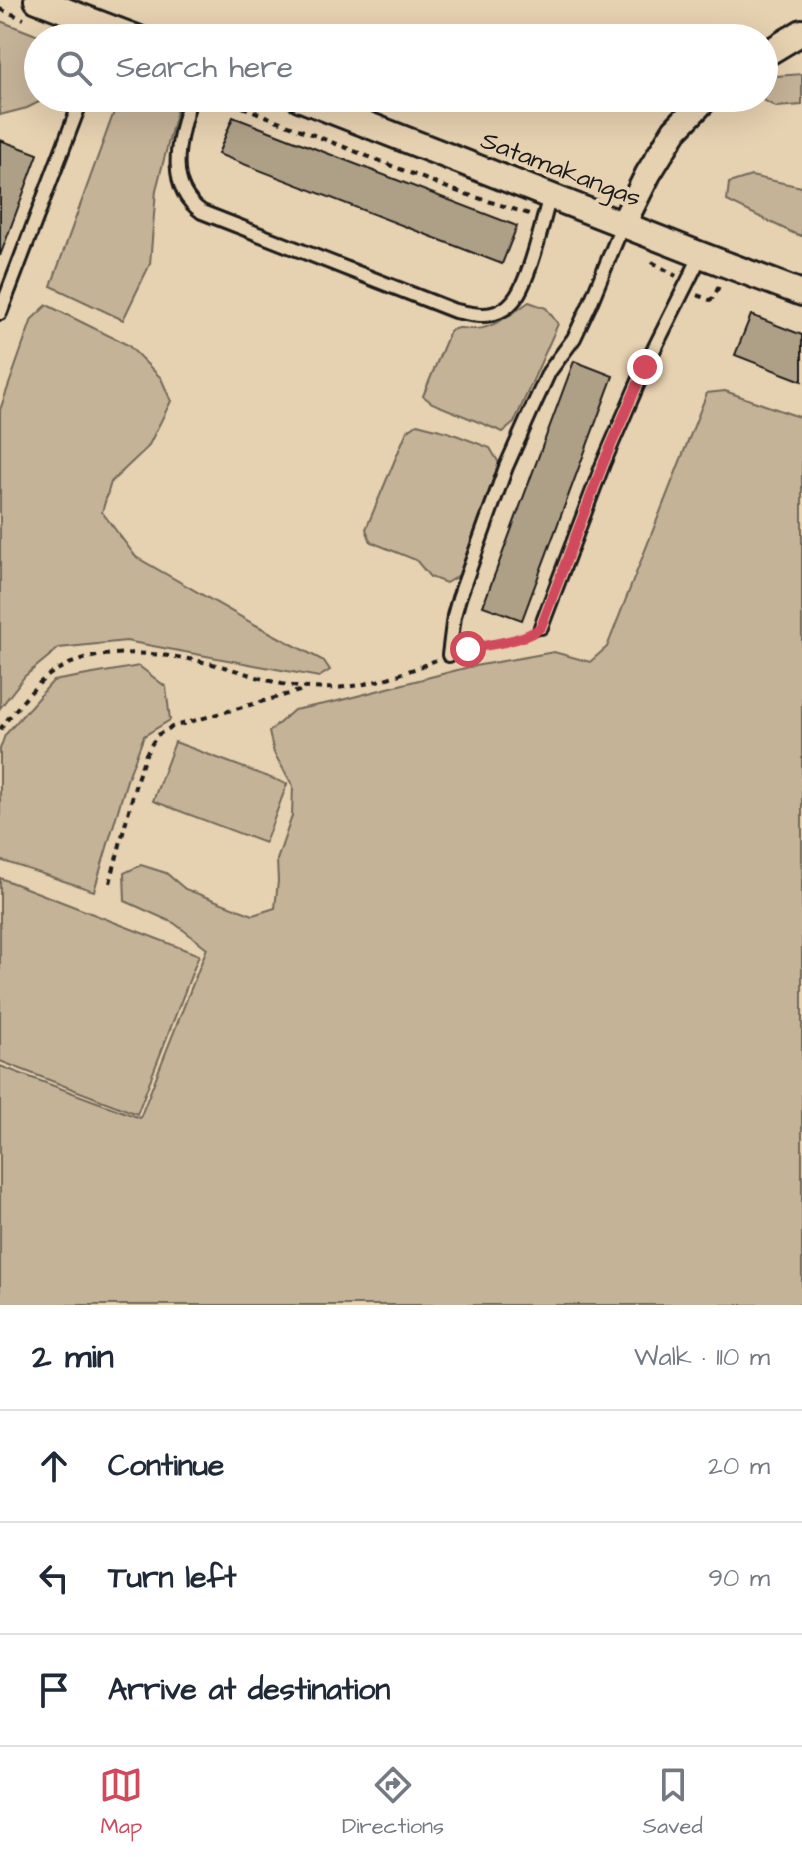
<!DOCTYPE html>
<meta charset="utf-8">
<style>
body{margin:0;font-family:"Architects Daughter",sans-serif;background:#f2f2f3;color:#1f2937}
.stop{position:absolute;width:24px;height:24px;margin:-18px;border:6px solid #d1495b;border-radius:50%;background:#fff}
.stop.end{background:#d1495b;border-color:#fff;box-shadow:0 2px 8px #0008}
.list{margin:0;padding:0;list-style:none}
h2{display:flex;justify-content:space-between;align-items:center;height:104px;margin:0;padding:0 32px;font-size:34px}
h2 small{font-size:26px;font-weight:400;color:#747a83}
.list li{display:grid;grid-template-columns:52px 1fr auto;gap:24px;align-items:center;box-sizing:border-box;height:112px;padding:0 32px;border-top:2px solid #e0e1e3}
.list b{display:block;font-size:30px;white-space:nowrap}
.list em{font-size:26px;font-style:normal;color:#747a83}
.icon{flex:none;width:44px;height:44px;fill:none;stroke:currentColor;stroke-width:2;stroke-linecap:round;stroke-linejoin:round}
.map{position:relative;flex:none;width:802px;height:1305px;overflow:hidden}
.search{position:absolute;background:#fff;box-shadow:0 8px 32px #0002;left:24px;right:24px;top:24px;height:88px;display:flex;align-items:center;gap:20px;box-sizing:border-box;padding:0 28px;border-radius:44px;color:#747a83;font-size:30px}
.sheet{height:440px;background:#fff}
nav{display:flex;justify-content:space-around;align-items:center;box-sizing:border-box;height:112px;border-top:2px solid #e0e1e3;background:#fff;font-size:22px;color:#747a83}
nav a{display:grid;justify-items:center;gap:4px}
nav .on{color:#d1495b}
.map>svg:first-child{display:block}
</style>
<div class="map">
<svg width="802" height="1305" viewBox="0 0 802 1305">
<rect width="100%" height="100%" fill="#e6d1b0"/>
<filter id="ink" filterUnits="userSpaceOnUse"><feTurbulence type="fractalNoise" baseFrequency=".0125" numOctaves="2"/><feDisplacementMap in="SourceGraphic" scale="16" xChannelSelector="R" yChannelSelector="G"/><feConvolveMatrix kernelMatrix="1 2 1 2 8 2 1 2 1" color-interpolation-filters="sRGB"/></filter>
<g filter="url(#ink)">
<g fill="#c5b398" stroke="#70685a" stroke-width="2">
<path d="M0,21L44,38H38V98H47L27,108L0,115Z"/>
<path d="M802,74V105L776,107L760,98H764V85L776,76Z"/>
<path d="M119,98H177L176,113L156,190L150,264L123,320L51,286Z"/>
<path d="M751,176L802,187V236L793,233L727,201L729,183Z"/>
<path d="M529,302L546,308L558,324L514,423L503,432L432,403L423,396L450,331C461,325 465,330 476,329C494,328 514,312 529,302Z"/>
<path d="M47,305L128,345L161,378L171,401L148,447L111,482L102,512L136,557L252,623L324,661L330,670L319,677L126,641L59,648L25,676L0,708V410L32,319Z"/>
<path d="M725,391L802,418V1305H0V1066L140,1118L207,948L174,923L125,901L124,873L141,865L166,873L185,889L253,915L275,908L278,881L277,860L292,816L293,786L274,753L269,732L294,710L334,702L469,667L554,652L590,662L607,647L707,393Z"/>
<path d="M417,424L448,432L490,448L499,463L459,575L446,583L430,577L416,560L371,542L366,529L407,431Z"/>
<path d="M139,666L166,687L170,720L144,736L127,780L94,891L0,860V749L5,735L53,681Z"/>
<path d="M175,742L287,784L265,843L153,801Z"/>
<path d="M0,878L199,955L137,1114L0,1061Z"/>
</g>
<g fill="#ae9f87" stroke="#1c1c1c" stroke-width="2">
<path d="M233,117L517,226L502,264L218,154Z"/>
<path d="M0,140L38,154L0,256Z"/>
<path d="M751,315L802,335V381L735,355Z"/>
<path d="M574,361L613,376L522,620L483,606Z"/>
</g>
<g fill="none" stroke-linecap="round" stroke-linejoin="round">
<defs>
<g id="service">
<path d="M190,98C180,136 163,185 202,212L455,311C467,313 480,317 492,314C500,312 508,307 513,301C529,283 543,221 550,195"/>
<path d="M0,313L82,98"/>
<path d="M541,627L603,464L645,367L701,255"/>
<path d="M449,655L454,616L459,598L506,467L531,411L549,372L574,338L590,304L623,224"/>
</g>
<g id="minor">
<path d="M37,0L137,38"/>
<path d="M764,55L802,32"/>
<path d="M299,98L701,255L802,293"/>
<path d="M623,224L648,174L675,130L706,98"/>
</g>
</defs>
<use href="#service" stroke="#1c1c1c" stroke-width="18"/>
<use href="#minor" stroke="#1c1c1c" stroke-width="30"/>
<g stroke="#1c1c1c" stroke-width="4" stroke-dasharray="6 6" stroke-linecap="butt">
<path d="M0,9L24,19"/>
<path d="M220,98L453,190L529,214"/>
<path d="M652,262L676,276"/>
<path d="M697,295L710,300L714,297L719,286"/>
<path d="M467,649L528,635"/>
<path d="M0,730C6,720 15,711 23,701C32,691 41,679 54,672C101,642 177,654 228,668C255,676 283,687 311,688C355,691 396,677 436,660"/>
<path d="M110,883L137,779L146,754L157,735L172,727L303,690"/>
</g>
<use href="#service" stroke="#e6d1b0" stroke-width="12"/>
<use href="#minor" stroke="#e6d1b0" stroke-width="24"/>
</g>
</g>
<g fill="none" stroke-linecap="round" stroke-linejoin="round" filter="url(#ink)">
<path stroke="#d1495b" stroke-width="10" d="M468,649C489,644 526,641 541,627L603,464L645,367"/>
</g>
<g text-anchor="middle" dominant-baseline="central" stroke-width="8" stroke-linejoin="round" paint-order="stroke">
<g font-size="26" fill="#1c1c1c" stroke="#e6d1b0">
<text transform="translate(561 169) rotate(21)">Satamakangas</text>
</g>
</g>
</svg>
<div class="stop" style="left:468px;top:649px"></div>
<div class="stop end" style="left:645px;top:367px"></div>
<div class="search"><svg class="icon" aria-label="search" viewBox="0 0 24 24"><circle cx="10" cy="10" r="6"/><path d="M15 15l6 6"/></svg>Search here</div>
</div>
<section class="sheet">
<h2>2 min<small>Walk · 110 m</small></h2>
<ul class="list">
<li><svg class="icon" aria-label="ahead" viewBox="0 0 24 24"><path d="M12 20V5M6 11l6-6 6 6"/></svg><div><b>Continue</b></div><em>20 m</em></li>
<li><svg class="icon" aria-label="left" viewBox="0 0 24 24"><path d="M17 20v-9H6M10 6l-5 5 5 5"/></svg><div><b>Turn left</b></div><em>90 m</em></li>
<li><svg class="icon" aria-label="arrive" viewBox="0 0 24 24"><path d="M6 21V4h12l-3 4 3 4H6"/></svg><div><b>Arrive at destination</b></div></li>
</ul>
</section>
<nav>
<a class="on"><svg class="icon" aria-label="map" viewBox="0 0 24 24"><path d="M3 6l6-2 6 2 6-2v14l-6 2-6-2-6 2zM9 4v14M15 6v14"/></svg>Map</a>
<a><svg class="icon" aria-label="directions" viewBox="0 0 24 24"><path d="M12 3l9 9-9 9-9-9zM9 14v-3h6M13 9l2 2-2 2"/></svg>Directions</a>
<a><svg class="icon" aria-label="saved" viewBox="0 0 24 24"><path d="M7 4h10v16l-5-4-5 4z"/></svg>Saved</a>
</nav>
